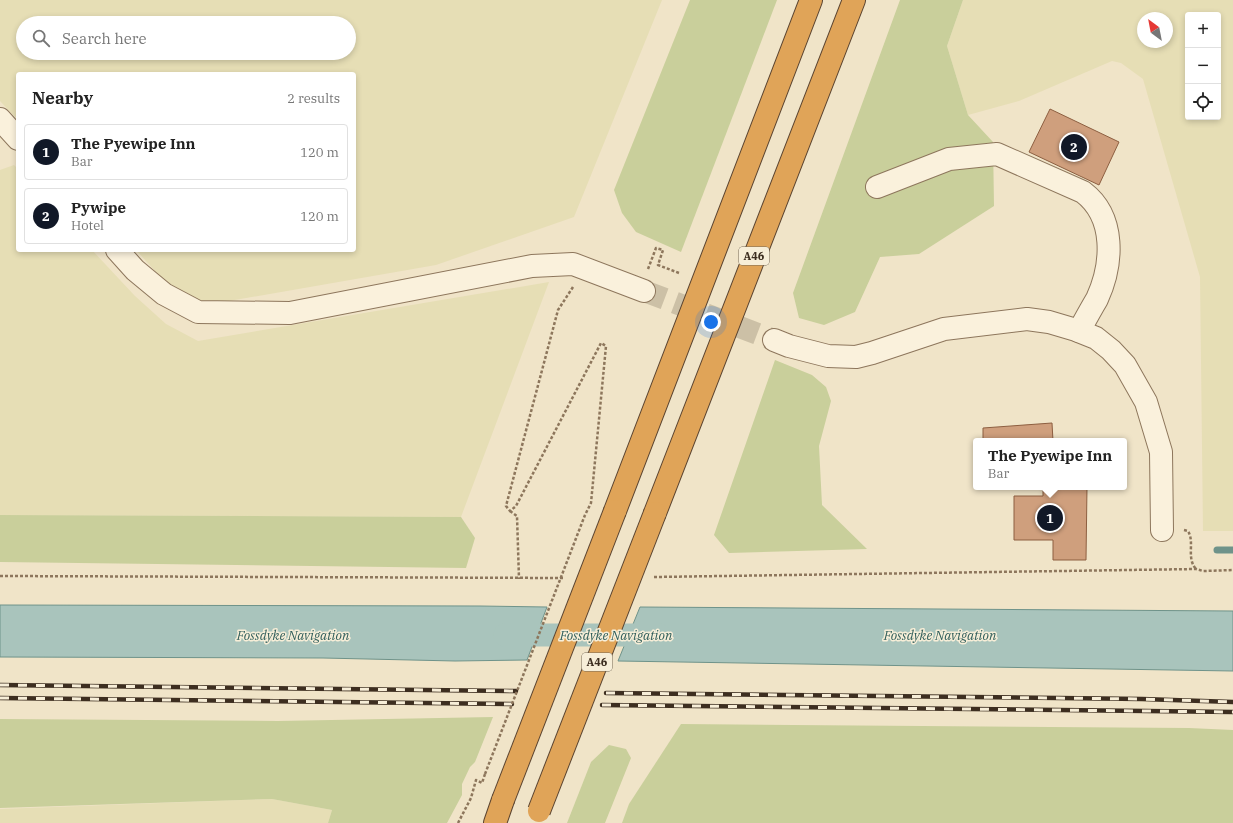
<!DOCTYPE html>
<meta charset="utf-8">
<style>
body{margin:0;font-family:"IBM Plex Serif",serif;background:#f2f2f2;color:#222}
.controls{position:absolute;right:12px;top:12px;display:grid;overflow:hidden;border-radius:4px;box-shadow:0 2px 6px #0003}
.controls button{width:36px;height:36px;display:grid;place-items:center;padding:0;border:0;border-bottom:1px solid #e0e0e0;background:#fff;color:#222;font:20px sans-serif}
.compass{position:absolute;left:1137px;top:12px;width:36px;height:36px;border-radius:50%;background:#fff;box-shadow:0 2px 6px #0003;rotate:328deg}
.you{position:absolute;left:711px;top:322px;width:14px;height:14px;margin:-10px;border:3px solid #fff;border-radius:50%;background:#1a73e8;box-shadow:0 0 0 6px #1a73e833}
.badge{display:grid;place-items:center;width:26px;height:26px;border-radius:50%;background:#111827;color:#fff;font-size:13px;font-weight:700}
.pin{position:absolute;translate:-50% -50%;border:2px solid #fff;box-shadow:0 1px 4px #0006}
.popup{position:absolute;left:973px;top:438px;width:154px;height:52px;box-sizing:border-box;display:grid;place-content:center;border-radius:4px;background:#fff;filter:drop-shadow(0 1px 3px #0005);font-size:13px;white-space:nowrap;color:#767676}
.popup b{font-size:15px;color:#222}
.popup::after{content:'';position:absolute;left:50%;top:100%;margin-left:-8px;border:8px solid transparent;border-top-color:#fff}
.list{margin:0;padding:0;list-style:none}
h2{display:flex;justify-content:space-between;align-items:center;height:52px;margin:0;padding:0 16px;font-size:17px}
h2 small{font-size:13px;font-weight:400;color:#767676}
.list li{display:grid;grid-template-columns:26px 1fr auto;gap:12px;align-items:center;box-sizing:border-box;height:56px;margin:0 8px 8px;padding:0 8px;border:1px solid #e0e0e0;border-radius:4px}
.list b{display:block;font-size:15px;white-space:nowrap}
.list p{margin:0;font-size:13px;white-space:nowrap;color:#767676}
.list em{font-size:13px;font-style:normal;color:#767676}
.icon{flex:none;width:22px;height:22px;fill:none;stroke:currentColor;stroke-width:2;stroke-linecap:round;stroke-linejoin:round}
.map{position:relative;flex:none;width:1233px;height:823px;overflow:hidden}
.search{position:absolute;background:#fff;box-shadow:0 2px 6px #0003;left:16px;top:16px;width:340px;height:44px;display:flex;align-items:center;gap:10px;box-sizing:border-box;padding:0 14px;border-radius:22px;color:#767676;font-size:15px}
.panel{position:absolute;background:#fff;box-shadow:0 2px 6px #0003;left:16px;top:72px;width:340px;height:180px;border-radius:4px}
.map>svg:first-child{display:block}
</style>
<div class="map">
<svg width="1233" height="823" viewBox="0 0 1233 823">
<rect width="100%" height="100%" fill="#f0e4c8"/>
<g fill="#e6deb5" fill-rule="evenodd">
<path d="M0,0H662L574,217L436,265L212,304L175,293L136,250H354V74H18V120L0,101ZM23,23H349V53H23Z"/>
<path d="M963,0H1233V531H1203L1200,277L1143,79L1121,63L1112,61L1019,101L968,115L947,46ZM1188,15H1218V117H1188ZM1143,18H1167V42H1143Z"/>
<path d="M14,165L18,169V250H92L135,296L166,324L198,341L549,282L461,517L0,515V170Z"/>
<path d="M272,799L332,810L328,823H0V809Z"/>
</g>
<g fill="#c9cf9b">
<path d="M690,0H777L681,252L636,232L622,213L614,190Z"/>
<path d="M900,0H963L947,46L968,115L993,142L994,206L919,254L880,257L855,312L824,325L799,318L793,293Z"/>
<path d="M775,360L812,375L826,387L831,401L819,446L822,505L867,549L729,553L714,535Z"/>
<path d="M0,515L461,517L475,538L466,568L0,562Z"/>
<path d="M493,717L475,762L470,767L462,784V795L447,823H328L332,810L272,799L0,808V719L278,721Z"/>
<path d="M681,724L1189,728L1233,730V823H622L629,804Z"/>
<path d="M609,745L626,749L631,758L605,823H567L591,762Z"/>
</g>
<g fill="#a9c4bc" stroke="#6f938a">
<path d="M0,605L480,606L547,607L527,660L455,661L323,658L0,657Z"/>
<path d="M640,607L1233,611V671L618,661Z"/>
</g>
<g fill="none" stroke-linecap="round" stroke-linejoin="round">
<path stroke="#6f938a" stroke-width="7" d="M1217,550H1233"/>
<path stroke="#a9c4bc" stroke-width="23" d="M505,635H659"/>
</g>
<g fill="#cf9f7d" stroke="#8d5f41">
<path d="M1050,109L1119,142L1099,185L1029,152Z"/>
<path d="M1052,423L1053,441H983V428Z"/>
<path d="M1043,487H1087L1086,560H1053V540H1014V496H1043Z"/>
</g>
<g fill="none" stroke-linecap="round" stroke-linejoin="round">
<path stroke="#ccc0a6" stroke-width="22" stroke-dasharray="22 11" stroke-linecap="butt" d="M644,291L774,340"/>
<defs>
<g id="minor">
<path d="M0,119L18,139"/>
<path d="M877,187L949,159L997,154L1083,192C1116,217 1113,264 1097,299C1091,309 1085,320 1079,331"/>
<path d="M117,250L135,270L164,294L198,312L290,313L532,266L573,264L644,291"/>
<path d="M774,340L789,346L828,356L856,357L872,353L944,329L1027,319L1049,322L1076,330L1096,338L1111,350L1125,365L1146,402L1161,452L1162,530"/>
</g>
<g id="highway">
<path d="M615,511L811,0"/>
<path d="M655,513L854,0"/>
<path d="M495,823L503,800"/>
</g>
</defs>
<use href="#minor" stroke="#8d765c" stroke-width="24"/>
<use href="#highway" stroke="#5b4430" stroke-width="24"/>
<g stroke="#8d765c" stroke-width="2.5" stroke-dasharray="3 2" stroke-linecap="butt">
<path d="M648,269L656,248L663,250L658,265L679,273"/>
<path d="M573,287L558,310L506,506L510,511L516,506L601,343L606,346L591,503L585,515"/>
<path d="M510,511L517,516L519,579"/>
<path d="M1184,530L1188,531C1195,542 1186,558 1196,569"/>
<path d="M0,576L565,578"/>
<path d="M654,577L1196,569L1203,571L1233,570"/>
<path d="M458,823L471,798L476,780L482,783L485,774"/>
</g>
<use href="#minor" stroke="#faf1dc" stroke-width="22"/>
<use href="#highway" stroke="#e0a458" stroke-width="22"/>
<defs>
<g id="rail">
<path d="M0,685L516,691"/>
<path d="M606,693L1142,699L1233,702"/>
<path d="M0,698L512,704"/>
<path d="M602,705L1233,712"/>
</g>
</defs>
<use href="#rail" stroke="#3d2e20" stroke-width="4.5"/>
<use href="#rail" stroke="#f7eed8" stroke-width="3" stroke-dasharray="9" stroke-linecap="butt"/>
<defs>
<g id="highway-bridge">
<path d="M503,800L615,511"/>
<path d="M539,811L655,513"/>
</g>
</defs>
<use href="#highway-bridge" stroke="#5b4430" stroke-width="24" stroke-linecap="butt"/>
<path stroke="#8d765c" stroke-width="2.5" stroke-dasharray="3 2" stroke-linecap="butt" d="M485,774L585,515"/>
<use href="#highway-bridge" stroke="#e0a458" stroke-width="22"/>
</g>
<g text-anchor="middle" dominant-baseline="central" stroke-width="3" stroke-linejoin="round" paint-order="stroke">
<g fill="#f7eed8" stroke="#756857" stroke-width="1">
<rect x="739" y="247" width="30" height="18" rx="3"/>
<rect x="582" y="653" width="30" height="18" rx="3"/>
</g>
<g font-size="11" font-weight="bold" fill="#3d2e20">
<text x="754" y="256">A46</text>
<text x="597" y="662">A46</text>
</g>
<g font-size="13" font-style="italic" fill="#2f5d5a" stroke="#f7eed8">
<text x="293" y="635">Fossdyke Navigation</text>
<text x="616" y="635">Fossdyke Navigation</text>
<text x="940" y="635">Fossdyke Navigation</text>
</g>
</g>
</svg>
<div class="controls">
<button>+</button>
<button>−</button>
<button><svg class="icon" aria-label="locate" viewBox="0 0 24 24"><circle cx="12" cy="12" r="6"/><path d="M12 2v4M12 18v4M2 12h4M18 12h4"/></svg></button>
</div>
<svg class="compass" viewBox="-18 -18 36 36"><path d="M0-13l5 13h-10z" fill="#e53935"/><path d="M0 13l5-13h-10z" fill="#767676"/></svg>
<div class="you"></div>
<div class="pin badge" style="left:1050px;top:518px">1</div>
<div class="popup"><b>The Pyewipe Inn</b>Bar</div>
<div class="pin badge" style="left:1074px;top:147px">2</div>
<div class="search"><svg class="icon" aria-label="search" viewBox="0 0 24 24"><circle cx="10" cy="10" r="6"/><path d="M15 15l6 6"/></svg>Search here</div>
<section class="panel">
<h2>Nearby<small>2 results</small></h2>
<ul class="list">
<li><span class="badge">1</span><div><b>The Pyewipe Inn</b><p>Bar</p></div><em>120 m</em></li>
<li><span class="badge">2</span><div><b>Pywipe</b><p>Hotel</p></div><em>120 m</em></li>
</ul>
</section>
</div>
